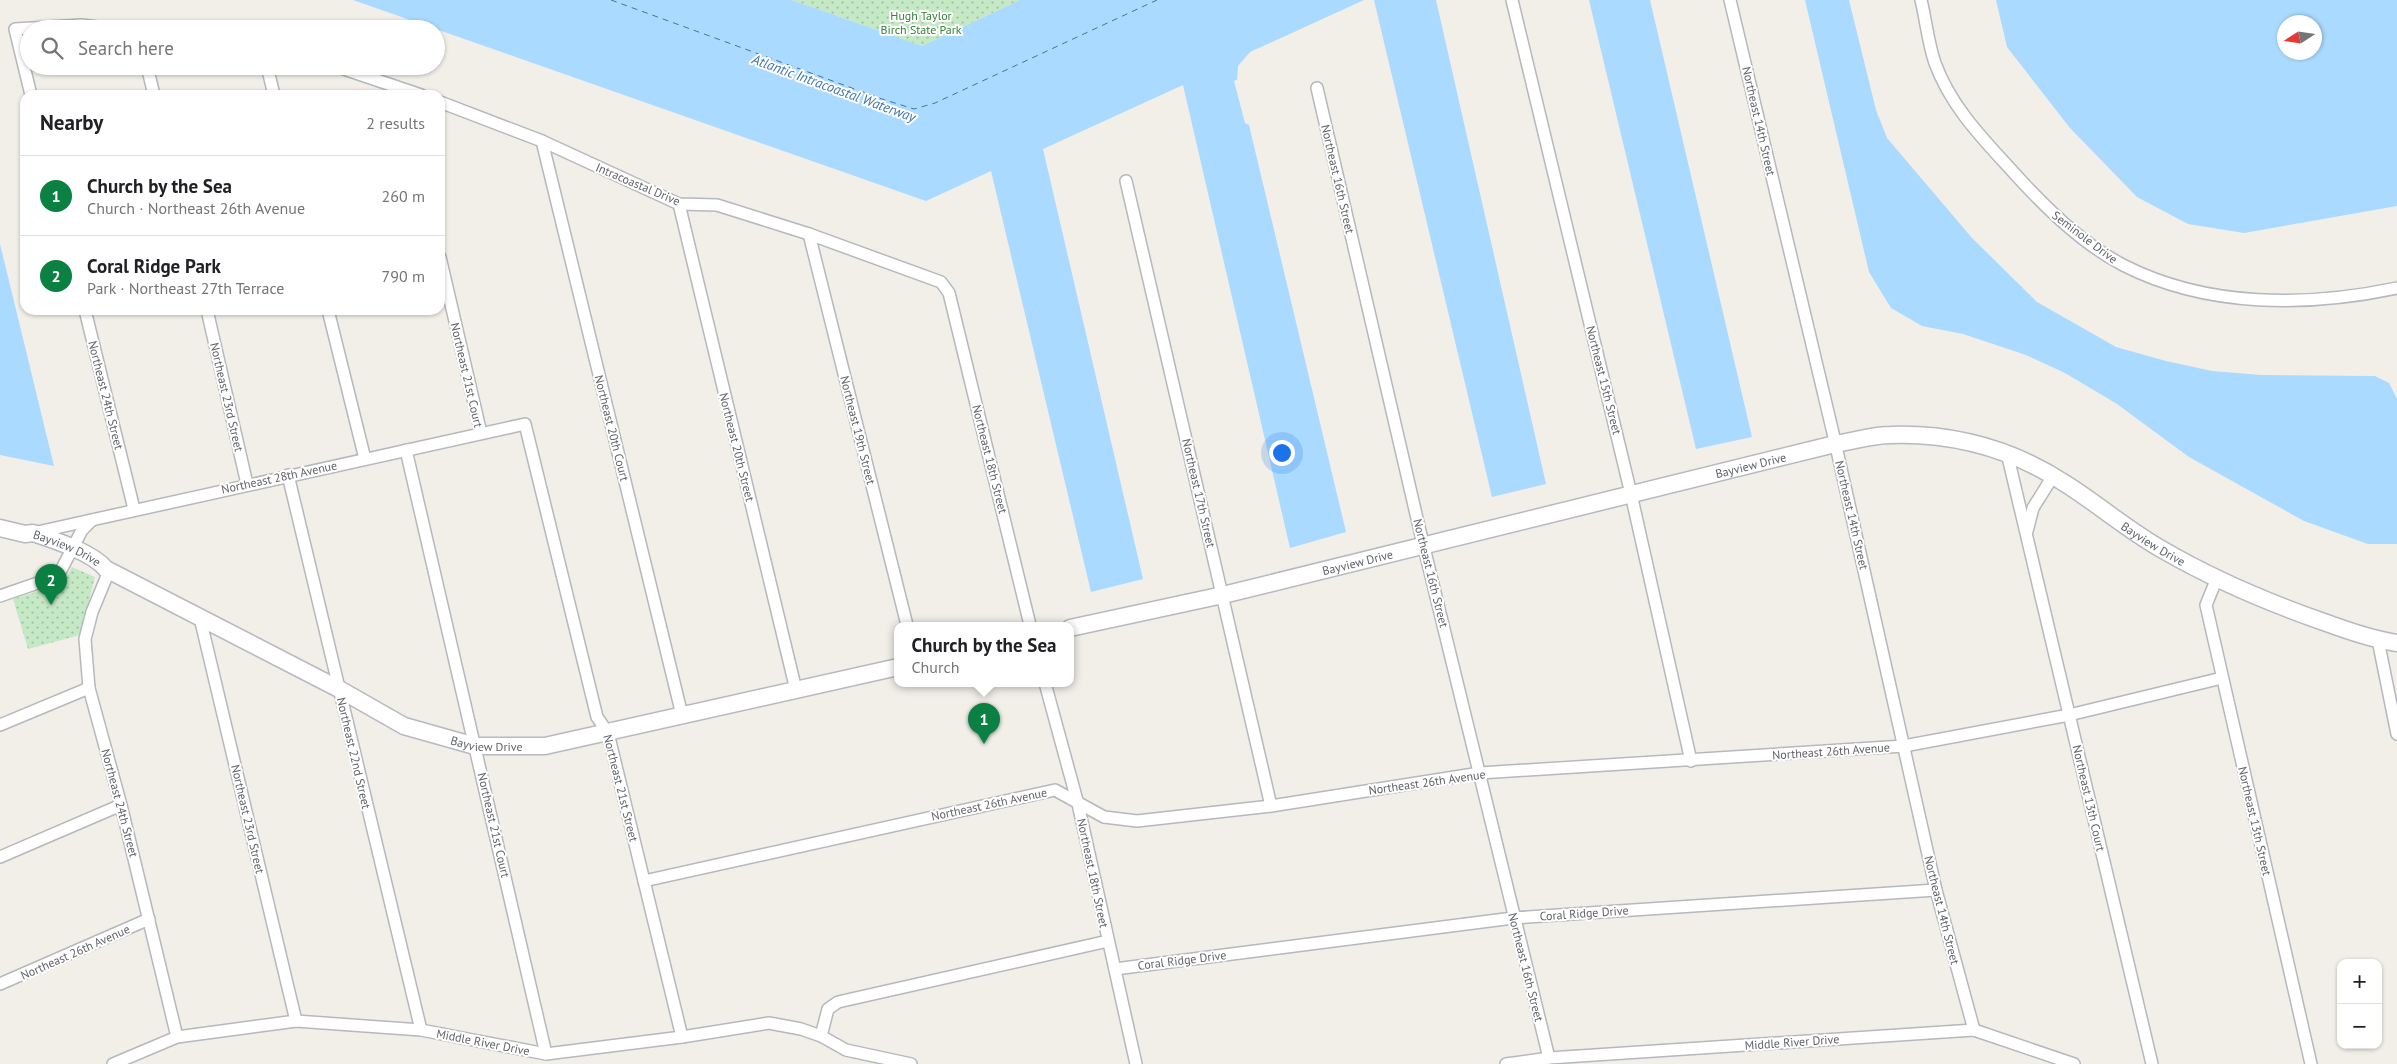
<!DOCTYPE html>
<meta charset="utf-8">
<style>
body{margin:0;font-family:"PT Sans",sans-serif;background:#f6f6f6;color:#202124}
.controls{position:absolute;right:15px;bottom:15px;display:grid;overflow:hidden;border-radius:10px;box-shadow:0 1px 4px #0004}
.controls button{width:45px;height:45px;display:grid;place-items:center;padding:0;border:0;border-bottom:1px solid #e0e0e0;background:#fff;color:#202124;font:25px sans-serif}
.compass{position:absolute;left:2277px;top:15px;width:45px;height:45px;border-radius:50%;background:#fff;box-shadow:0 1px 4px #0004;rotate:258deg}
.you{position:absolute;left:1281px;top:452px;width:18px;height:18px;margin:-12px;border:4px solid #fff;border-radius:50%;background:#1a73e8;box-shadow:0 0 0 8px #1a73e833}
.badge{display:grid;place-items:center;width:32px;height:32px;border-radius:50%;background:#0b8043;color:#fff;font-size:16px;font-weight:700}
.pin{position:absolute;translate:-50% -41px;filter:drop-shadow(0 1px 2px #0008)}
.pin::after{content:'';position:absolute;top:26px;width:18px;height:15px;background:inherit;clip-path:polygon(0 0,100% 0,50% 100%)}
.popup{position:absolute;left:894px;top:622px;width:180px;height:65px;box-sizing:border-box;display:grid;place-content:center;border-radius:10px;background:#fff;filter:drop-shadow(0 1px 4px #0005);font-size:16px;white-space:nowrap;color:#757577}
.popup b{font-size:19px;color:#202124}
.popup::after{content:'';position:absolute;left:50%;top:100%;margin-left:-10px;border:10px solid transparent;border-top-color:#fff}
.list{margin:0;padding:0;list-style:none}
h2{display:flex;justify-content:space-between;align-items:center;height:65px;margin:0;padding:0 20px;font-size:21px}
h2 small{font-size:16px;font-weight:400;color:#757577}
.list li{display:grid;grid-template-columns:32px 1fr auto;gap:15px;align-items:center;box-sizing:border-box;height:80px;padding:0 20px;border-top:1px solid #e0e0e0}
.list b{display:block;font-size:19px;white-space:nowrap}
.list p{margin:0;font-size:16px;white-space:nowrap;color:#757577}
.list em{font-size:16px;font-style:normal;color:#757577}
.icon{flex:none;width:28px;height:28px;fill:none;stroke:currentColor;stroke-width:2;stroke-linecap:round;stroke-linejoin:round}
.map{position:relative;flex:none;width:2397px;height:1064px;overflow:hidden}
.search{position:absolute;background:#fff;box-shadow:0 1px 4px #0004;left:20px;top:20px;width:425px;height:55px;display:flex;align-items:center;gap:12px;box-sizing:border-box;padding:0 18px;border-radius:28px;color:#757577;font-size:19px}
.panel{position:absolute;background:#fff;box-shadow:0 1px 4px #0004;left:20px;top:90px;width:425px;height:225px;border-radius:15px}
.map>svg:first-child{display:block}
</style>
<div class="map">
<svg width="2397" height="1064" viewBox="0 0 2397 1064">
<defs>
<pattern id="grass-dots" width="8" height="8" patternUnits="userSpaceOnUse" patternTransform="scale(1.25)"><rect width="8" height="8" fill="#c5e8c5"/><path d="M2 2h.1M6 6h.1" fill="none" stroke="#a3c0a4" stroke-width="1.8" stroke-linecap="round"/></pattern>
</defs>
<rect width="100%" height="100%" fill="#f1efe8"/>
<g fill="url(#grass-dots)">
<path d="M792,0H1020L922,46Z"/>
<path d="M72,567L95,577L80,635L28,649L13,599L64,583Z"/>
</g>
<g fill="#aadaff" fill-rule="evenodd">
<path d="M353,0H792L922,46L1020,0H1364L1250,52L1238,66L1237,80L1234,81L1245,123L1249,125L1346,532L1290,548L1183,85L1043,149L1143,579L1091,592L991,171L926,201Z"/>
<path d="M1374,0H1436L1546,484L1492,497Z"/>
<path d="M1589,0H1650L1752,437L1696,449Z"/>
<path d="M1805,0H1849L1876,110L1887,138L1972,238L2037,302L2116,347L2166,361L2212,371L2261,375L2375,376L2389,383L2397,399V544H2368L2304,521L2189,457L2117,404L2065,373L2026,355L1963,334L1922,326L1891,308L1869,272Z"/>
<path d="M1996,0H2397V206L2244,233L2188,224L2137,197L2070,128L2007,47ZM2284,22H2314V52H2284Z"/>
<path d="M0,244L54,466L0,455Z"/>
</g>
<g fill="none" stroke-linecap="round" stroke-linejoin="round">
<path stroke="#4174aa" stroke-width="1" stroke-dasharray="6 5" stroke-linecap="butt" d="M611,0L882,99L914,109L935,103L1157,0"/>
<defs>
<g id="street">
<path d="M1512,0L1631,494L1691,761"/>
<path d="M1730,0L1833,433L1936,890L1974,1030"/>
<path d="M1921,0C1926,20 1928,43 1935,63C1951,107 1983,139 2014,173C2045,207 2081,243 2123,265C2207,308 2307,307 2397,288"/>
<path d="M147,66L154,95"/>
<path d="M267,66L274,95"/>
<path d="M335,66L421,95"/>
<path d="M1317,88L1419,527L1549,1058"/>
<path d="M31,95L15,29L82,25L112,29"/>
<path d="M440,102L542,141L679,204L717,205L809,234L941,282L949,293L1030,625"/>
<path d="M542,141L682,715"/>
<path d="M1126,181L1271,806"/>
<path d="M679,204L796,690"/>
<path d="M809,234L907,625"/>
<path d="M440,257L481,433"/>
<path d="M85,310L134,509"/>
<path d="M207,310L247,484"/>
<path d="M328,310L365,459"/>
<path d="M406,450L546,1054"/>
<path d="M2007,453L2152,1064"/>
<path d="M288,475L421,1030"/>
<path d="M2027,531L2033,508L2053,476"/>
<path d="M33,533L525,424L597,717L608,733L682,1037"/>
<path d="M109,571L92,612L85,639L89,688L121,805L177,1037"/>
<path d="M2217,578L2206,605L2311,1064"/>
<path d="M0,596L58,576L82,530L92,520"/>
<path d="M200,618L296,1021"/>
<path d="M2378,640L2397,734"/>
<path d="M1045,683L1078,804L1136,1064"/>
<path d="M0,725L89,688"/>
<path d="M0,857L121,805"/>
<path d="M644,881L1055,790L1104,817L1137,821L1271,806L1480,773L1904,746L2069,715L2222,678"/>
<path d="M1115,969L1513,918L1936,890"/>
<path d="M0,984L149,919"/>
<path d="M821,1036L828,1009L838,1002L1108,941"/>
<path d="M113,1064L177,1037L296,1021L421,1030L546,1054L682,1037L769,1023L801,1029L821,1036L846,1050L911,1064"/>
<path d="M1506,1064L1549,1058L1974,1030L2074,1064"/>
</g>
<g id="secondary">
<path id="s1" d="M0,528L25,534L33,533C54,540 92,552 106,569L339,689L404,726L475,746H545L898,667"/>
<path id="s2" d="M1070,628L1223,595L1835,444C1854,441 1873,435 1891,435C1954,433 2014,450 2066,484C2099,505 2129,531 2163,550C2213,579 2267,602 2321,621C2346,630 2371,639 2397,643"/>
</g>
</defs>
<use href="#street" stroke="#b5b8bc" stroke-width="14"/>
<use href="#secondary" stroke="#b6babf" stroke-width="19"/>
<use href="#street" stroke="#fff" stroke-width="11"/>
<use href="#secondary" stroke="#fff" stroke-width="16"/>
</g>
<g text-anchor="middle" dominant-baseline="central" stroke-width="4" stroke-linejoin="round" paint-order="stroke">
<g font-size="12" fill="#348238" stroke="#fff">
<text x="921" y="15">Hugh Taylor<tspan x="921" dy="14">Birch State Park</tspan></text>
</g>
<g font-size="12" fill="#5f6368" stroke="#fff">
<text transform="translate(1759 121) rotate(77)">Northeast 14th Street</text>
<text transform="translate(1338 179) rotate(77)">Northeast 16th Street</text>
<text transform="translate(638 184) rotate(23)">Intracoastal Drive</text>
<text transform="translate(2085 237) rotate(37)">Seminole Drive</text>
<text transform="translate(467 375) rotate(77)">Northeast 21st Court</text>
<text transform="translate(1604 380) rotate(76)">Northeast 15th Street</text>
<text transform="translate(106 395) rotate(76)">Northeast 24th Street</text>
<text transform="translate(227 397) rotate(77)">Northeast 23rd Street</text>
<text transform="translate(612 428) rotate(76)">Northeast 20th Court</text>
<text transform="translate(858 430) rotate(76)">Northeast 19th Street</text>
<text transform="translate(737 447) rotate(76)">Northeast 20th Street</text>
<text transform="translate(990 459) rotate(76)">Northeast 18th Street</text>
<text stroke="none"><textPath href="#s2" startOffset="700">Bayview Drive</textPath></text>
<text transform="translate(279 477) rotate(-12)">Northeast 28th Avenue</text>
<text transform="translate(1199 493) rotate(77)">Northeast 17th Street</text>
<text transform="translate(1852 515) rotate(77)">Northeast 14th Street</text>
<text stroke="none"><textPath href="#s2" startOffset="1134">Bayview Drive</textPath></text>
<text stroke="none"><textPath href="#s1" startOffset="71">Bayview Drive</textPath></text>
<text stroke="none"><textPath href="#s2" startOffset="295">Bayview Drive</textPath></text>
<text transform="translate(1431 573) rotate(76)">Northeast 16th Street</text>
<text stroke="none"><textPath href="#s1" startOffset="538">Bayview Drive</textPath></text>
<text transform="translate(1831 751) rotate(-4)">Northeast 26th Avenue</text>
<text transform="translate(354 753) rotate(77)">Northeast 22nd Street</text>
<text transform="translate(1427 782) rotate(-8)">Northeast 26th Avenue</text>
<text transform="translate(621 788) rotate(76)">Northeast 21st Street</text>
<text transform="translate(2089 798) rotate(77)">Northeast 13th Court</text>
<text transform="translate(120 803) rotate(75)">Northeast 24th Street</text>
<text transform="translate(989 804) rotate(-12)">Northeast 26th Avenue</text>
<text transform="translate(248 819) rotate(77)">Northeast 23rd Street</text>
<text transform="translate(2255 821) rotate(77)">Northeast 13th Street</text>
<text transform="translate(494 825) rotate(77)">Northeast 21st Court</text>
<text transform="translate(1093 873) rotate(78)">Northeast 18th Street</text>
<text transform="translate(1942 910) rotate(76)">Northeast 14th Street</text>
<text transform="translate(1584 913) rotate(-4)">Coral Ridge Drive</text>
<text transform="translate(75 952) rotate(-24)">Northeast 26th Avenue</text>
<text transform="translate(1182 960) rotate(-7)">Coral Ridge Drive</text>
<text transform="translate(1526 967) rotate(76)">Northeast 16th Street</text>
<text transform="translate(483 1042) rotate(11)">Middle River Drive</text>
<text transform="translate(1792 1042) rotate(-4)">Middle River Drive</text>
</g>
<g font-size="14" font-style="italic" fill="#4174aa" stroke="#fff">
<text transform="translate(834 88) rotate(20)">Atlantic Intracoastal Waterway</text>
</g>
</g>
</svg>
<div class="controls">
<button>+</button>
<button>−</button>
</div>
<svg class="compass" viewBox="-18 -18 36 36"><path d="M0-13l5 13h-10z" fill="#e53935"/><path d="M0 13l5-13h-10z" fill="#757577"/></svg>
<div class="you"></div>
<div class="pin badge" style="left:984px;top:744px">1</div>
<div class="popup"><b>Church by the Sea</b>Church</div>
<div class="pin badge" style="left:51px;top:605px">2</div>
<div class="search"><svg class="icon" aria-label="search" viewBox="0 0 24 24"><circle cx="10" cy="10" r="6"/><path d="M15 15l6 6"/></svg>Search here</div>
<section class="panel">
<h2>Nearby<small>2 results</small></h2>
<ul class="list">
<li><span class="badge">1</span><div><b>Church by the Sea</b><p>Church · Northeast 26th Avenue</p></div><em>260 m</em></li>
<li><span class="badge">2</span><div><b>Coral Ridge Park</b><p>Park · Northeast 27th Terrace</p></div><em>790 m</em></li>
</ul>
</section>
</div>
